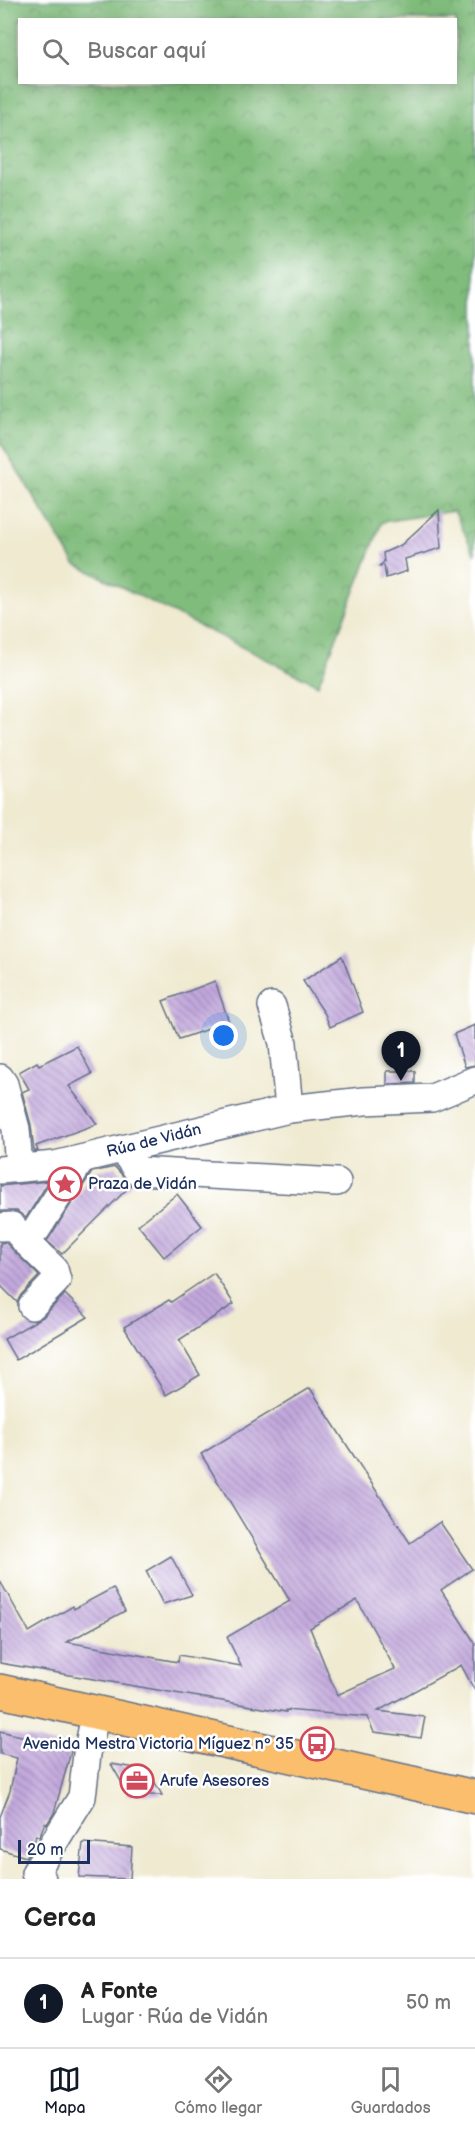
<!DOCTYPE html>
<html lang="es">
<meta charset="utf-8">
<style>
body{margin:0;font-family:"Balsamiq Sans",sans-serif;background:#f2f2f2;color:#222}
.scale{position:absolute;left:18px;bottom:15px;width:72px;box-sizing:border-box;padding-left:6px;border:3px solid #1b2f5e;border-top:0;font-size:16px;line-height:21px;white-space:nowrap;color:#1b2f5e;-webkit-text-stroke:4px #fff;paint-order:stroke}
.you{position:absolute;left:224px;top:1036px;width:21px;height:21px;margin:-15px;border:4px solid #fff;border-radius:50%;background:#1a73e8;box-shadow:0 0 0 9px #1a73e833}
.badge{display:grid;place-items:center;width:39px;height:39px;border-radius:50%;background:#111827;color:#fff;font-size:20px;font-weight:700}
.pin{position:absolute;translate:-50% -50px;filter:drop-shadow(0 2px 3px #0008)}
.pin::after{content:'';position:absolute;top:32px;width:21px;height:18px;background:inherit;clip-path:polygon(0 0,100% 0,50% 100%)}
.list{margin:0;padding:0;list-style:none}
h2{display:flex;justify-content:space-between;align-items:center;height:78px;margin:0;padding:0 24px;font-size:26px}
h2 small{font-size:20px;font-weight:400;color:#767676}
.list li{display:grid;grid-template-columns:39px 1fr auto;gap:18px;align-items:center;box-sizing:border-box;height:90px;padding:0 24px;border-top:2px solid #e0e0e0}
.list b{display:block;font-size:22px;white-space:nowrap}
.list p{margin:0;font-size:20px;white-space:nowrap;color:#767676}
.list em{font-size:20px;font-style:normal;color:#767676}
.icon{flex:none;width:33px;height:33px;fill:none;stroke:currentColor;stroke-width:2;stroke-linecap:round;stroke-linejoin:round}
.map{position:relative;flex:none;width:475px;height:1879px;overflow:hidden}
.search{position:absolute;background:#fff;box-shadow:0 3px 15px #0003;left:18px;right:18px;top:18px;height:66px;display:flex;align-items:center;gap:15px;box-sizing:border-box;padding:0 21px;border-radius:0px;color:#767676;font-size:22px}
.sheet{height:168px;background:#fff}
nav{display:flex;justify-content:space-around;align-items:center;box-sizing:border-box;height:84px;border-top:2px solid #e0e0e0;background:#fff;font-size:16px;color:#767676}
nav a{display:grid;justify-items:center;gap:3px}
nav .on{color:#111827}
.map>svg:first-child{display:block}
</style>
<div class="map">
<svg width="475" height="1879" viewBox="0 0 475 1879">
<defs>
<pattern id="forest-crowns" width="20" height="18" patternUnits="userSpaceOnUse" patternTransform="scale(1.5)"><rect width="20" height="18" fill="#80bc7b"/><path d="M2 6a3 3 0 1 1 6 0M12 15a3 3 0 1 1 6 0" fill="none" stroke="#689968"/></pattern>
<pattern id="building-back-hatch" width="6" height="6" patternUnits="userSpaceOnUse" patternTransform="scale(1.5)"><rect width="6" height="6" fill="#c3a9dd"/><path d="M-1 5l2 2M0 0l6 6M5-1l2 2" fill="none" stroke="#9e8ab6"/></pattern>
</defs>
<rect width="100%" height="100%" fill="#fff"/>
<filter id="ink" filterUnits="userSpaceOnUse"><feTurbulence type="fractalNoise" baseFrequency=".0167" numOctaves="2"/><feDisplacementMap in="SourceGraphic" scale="12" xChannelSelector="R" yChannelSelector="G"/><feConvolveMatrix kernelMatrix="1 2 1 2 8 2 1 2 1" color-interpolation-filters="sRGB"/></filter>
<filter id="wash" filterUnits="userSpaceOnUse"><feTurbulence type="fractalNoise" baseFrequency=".008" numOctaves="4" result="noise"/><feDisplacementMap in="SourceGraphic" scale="24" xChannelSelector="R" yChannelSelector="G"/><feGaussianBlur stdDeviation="1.35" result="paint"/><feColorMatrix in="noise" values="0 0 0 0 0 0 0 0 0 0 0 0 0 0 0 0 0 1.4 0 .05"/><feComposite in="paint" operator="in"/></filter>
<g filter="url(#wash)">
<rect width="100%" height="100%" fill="#efead0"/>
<path fill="url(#forest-crowns)" stroke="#4e766c" stroke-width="1.5" fill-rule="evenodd" d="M0,0H475V555L454,511L382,522L318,685L75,564L0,442ZM20,20H456V82H20Z"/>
<g id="blocks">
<g fill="url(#building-back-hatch)" fill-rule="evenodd">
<path d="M439,510L441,548L405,559L407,571L386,578L384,565L378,567L384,562L383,553L401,545Z"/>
<path d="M342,956L363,1012L330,1027L325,1014L303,981Z"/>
<path d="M215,981L229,1022L179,1039L163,1001Z"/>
<path d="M475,1025V1065L465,1067L454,1034Z"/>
<path d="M77,1046L92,1074L69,1086L97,1124L36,1146L38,1151H34L31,1125L22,1092L29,1089L19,1072L37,1062L39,1065Z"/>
<path d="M387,1071H415V1083L387,1084Z"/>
<path d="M115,1167L131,1185L62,1254L47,1241L92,1172Z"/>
<path d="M49,1181L26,1218L17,1211H0V1186Z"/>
<path d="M177,1194L202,1226L164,1257L138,1225Z"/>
<path d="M5,1242L39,1276L21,1295L17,1302L0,1285V1243Z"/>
<path d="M214,1273L234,1304L179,1340L200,1375L166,1395L124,1327L169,1300L171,1302Z"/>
<path d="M65,1294L88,1317L16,1360L4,1339L43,1317Z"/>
<path d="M310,1388L410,1543L440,1522L472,1569L441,1590L475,1643V1691L461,1665L378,1711L425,1717L421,1738L374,1732L367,1717L286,1710V1712L0,1663V1581L29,1632L73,1606L74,1609L113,1588L125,1611L67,1642L178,1662L179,1655L241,1666L227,1637L290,1601L201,1454ZM357,1600L395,1669L337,1695L310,1628Z"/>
<path d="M171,1556L192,1595L163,1604L146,1571Z"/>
<path d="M0,1731L72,1748L54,1813L47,1824L45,1823L39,1837L36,1835L33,1847L26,1857L0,1849V1817L10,1791L17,1758L0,1754Z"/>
<path d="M111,1764L148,1770L162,1795H129Z"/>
<path d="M83,1843L132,1847L130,1879L79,1877Z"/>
</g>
</g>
</g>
<g filter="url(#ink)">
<use href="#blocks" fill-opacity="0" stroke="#657086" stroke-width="1.5"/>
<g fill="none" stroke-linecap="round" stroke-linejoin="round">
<defs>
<g id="street">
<path d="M272,1006L283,1043L289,1109"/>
<path d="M0,1078L4,1084L16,1129L19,1167"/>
<path d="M122,1149L138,1171L337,1182"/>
<path d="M0,1170L55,1165L289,1109L364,1101L432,1098L475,1080"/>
<path d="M0,1227L12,1226L25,1241L37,1229L82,1159"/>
<path d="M25,1241L54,1269L57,1280L32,1306"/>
<path d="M42,1879L35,1873L82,1797L87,1754L96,1711"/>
</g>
<path id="primary" d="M0,1691L475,1797"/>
</defs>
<use href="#street" stroke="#657086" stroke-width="30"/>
<use href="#primary" stroke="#657086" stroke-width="36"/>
<use href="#street" stroke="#fff" stroke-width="27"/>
<use href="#primary" stroke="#fabe6d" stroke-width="33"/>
</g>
</g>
<defs>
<symbol id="sight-ring" viewBox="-11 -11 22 22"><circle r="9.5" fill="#fff" stroke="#d1495b" stroke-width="1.5"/><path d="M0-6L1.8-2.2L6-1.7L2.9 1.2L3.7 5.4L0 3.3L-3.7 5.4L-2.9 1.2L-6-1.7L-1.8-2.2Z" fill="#d1495b"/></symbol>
<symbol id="bus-ring" viewBox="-11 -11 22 22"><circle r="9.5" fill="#fff" stroke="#d1495b" stroke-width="1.5"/><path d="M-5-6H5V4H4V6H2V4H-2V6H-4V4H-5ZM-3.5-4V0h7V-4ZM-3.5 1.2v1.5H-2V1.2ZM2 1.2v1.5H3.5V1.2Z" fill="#d1495b"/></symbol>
<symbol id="office-ring" viewBox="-11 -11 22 22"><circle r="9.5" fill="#fff" stroke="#d1495b" stroke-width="1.5"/><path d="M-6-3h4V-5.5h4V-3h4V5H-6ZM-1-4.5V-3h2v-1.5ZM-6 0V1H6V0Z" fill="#d1495b"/></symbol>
</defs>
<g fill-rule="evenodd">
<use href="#sight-ring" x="46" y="1165" width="38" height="38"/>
<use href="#bus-ring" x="298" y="1725" width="38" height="38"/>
<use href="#office-ring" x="118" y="1762" width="38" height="38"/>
</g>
<g text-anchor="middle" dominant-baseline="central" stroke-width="5" stroke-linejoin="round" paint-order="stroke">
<g font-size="16" fill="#1b2f5e" stroke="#fff">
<text transform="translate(154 1141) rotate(-14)">Rúa de Vidán</text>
</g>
<g font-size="16" fill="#1b2f5e" stroke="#fff" text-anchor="start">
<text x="88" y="1184">Praza de Vidán</text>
<text x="294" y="1744" text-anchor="end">Avenida Mestra Victoria Míguez nº 35</text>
<text x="160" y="1781">Arufe Asesores</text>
</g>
</g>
</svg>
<div class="scale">20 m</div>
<div class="you"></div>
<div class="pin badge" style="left:401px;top:1081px">1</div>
<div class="search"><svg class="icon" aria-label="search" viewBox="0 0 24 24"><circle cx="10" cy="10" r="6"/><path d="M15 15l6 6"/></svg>Buscar aquí</div>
</div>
<section class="sheet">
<h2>Cerca<small></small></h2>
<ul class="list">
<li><span class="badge">1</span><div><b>A Fonte</b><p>Lugar · Rúa de Vidán</p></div><em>50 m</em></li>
</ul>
</section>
<nav>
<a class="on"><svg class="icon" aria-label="map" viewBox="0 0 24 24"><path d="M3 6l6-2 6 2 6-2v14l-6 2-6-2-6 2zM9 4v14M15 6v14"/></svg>Mapa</a>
<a><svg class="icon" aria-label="directions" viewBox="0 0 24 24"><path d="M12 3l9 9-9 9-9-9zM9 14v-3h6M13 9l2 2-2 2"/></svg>Cómo llegar</a>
<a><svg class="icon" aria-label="saved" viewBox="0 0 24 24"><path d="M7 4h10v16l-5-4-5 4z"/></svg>Guardados</a>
</nav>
